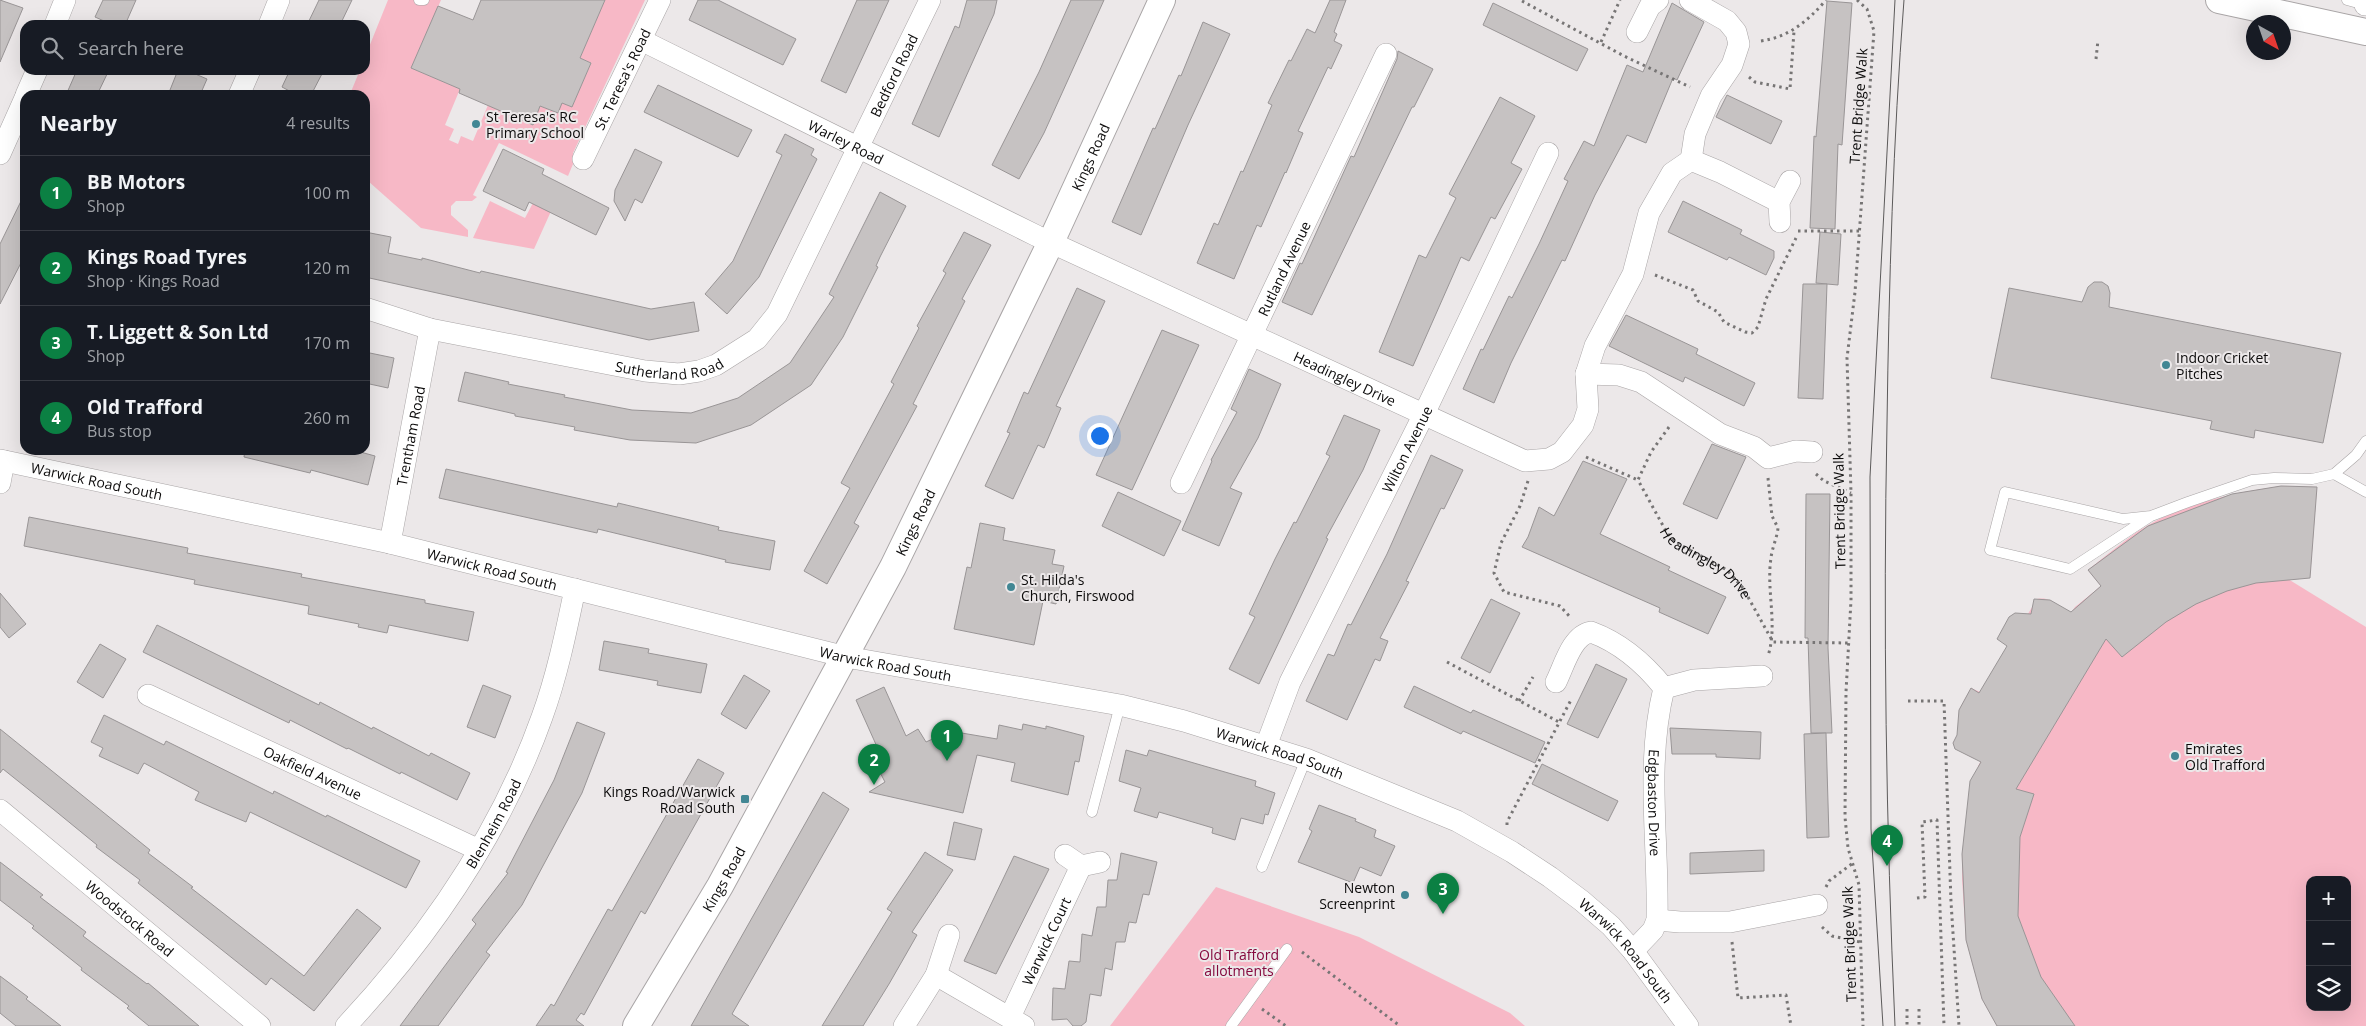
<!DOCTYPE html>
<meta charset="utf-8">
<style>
body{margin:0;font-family:"Open Sans",sans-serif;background:#242831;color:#f1f3f6}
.controls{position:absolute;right:15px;bottom:15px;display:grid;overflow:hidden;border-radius:10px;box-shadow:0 5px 20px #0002}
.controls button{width:45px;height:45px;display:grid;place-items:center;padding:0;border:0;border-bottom:1px solid #363941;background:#171b24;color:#f1f3f6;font:25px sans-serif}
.compass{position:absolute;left:2246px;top:15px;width:45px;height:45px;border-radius:50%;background:#171b24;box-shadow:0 5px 20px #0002;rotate:140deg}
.you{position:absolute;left:1099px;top:435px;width:18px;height:18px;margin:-12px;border:4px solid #fff;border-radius:50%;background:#1a73e8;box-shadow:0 0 0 8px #1a73e833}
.badge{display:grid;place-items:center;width:32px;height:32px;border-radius:50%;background:#0b8043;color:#fff;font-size:16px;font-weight:700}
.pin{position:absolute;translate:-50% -41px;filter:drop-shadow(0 1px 2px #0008)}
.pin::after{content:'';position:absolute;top:26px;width:18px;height:15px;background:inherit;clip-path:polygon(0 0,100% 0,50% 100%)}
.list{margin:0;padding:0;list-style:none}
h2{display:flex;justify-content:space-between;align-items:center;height:65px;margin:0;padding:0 20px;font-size:21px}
h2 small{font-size:16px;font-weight:400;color:#9ea1a6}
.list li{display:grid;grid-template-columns:32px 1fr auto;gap:15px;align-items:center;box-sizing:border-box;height:75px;padding:0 20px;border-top:1px solid #363941}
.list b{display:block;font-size:19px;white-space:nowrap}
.list p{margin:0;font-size:16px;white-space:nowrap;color:#9ea1a6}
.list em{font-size:16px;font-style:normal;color:#9ea1a6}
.icon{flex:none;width:28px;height:28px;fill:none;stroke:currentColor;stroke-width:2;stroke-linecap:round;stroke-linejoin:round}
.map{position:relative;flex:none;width:2366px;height:1026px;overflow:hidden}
.search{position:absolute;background:#171b24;box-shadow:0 5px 20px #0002;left:20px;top:20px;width:350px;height:55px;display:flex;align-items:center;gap:12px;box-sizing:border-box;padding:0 18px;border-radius:15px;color:#9ea1a6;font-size:19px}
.panel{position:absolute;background:#171b24;box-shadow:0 5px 20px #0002;left:20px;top:90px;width:350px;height:365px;border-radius:15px}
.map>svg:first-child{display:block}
</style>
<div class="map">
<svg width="2366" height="1026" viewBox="0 0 2366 1026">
<rect width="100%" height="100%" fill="#ece8e9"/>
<g fill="#f7b8c6" fill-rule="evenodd">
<path d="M388,0H441L411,68L460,89L445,125L454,129L449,140L458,144L461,136L473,141L488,105L532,125L540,106L557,113L562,103L572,107L591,63L580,58L605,0H645L573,153V164L568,176L499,143L473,195L477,197L472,201H456L451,206V215L468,230V237L421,228L368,181L365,172V95L350,94L360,70H365V57Z"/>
<path d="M490,201L525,218L534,201L552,209L534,249L473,238Z"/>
<path d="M2281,486L2317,487L2310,578L2288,579L2366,627V1026H1997L1982,999L1966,940L1962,879V854L1987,769L1978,766L1984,756L1973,758L1955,748L1953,743L1958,734L1959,710L1971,688L1980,692L2037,599C2053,596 2058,608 2066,620L2075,607L2101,586L2088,570C2104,557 2120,544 2137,532C2179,504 2232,493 2281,486ZM2310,880H2347V1007H2310Z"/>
<path d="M1216,887L1359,937L1510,1013L1525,1026H1110Z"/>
</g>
<g fill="#c6c2c2" stroke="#999596">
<path d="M0,0L23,8L0,62Z"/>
<path d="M103,0H136L125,25H113L95,17Z"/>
<path d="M319,0H352L340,25H307Z"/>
<path d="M481,0H605L580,58L591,63L572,107L562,103L558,113L540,106L533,125L459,93L460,89L411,68L438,6L473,20Z"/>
<path d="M698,0H718L796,39L783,65L689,20Z"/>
<path d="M857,0H889L846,93L821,81Z"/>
<path d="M967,0H997L994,14L939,137L912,124L955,26L959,28Z"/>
<path d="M1071,0H1104L1044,133L1019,179L992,165L1039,72Z"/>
<path d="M1330,0H1346L1334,32L1337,34L1334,41L1342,45L1331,69L1328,67L1298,131L1303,133L1286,173L1285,172L1261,227L1257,225L1234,279L1197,263L1214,223L1218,225L1241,171L1243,172L1272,105L1268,103L1289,60L1291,61L1307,29L1315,33Z"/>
<path d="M1827,1L1852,3L1842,145L1838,144L1835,229L1810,228L1814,136L1816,137Z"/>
<path d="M1493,3L1588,49L1577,71L1483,25Z"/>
<path d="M1672,3L1704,22L1677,80L1673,78L1646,143L1627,135L1595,195L1565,261L1562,260L1511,363L1494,403L1463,389L1481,349L1483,350L1509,296L1512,298L1539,244L1568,181L1564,179L1584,141L1594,146L1627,65L1643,72Z"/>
<path d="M1203,22L1230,34L1188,125L1141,235L1112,222L1153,128L1155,129L1179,75L1181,76Z"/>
<path d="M1398,51L1433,69L1414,107H1412L1312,315L1282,302L1300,263L1302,264L1351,156L1354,157L1397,59Z"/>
<path d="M77,70H109L97,95H66Z"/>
<path d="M178,70H186L207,79L200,95H168Z"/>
<path d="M290,70H324L311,95H297L282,87Z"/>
<path d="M658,85L752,130L738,157L644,112Z"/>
<path d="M1727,95L1782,121L1771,144L1716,117Z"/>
<path d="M1500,97L1535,116L1511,163L1522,169L1495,219L1491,217L1469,261L1461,257L1413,366L1379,352L1419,255L1426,258L1456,198L1449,194Z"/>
<path d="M785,134L814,149L811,155L817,159L759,277L727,314L705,294L733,261L782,155L776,152Z"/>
<path d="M503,149L544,169L542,174L609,208L596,235L529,202L525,211L483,191Z"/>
<path d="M635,149L662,162L642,203L635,199L625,221L614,201L615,190Z"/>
<path d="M880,192L906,206L880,257L876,266L878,267L843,337L811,385L751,425L696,443L630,440L574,430L575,427L515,416V414L458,401L465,372L509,382L508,384L565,395L564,397L632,410L691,413L738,398L790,363L834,297L829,294Z"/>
<path d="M25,193V255L0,304V244Z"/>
<path d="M1683,201L1742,230L1740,234L1774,251V258L1766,275L1729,257L1727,260L1668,232Z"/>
<path d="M365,232L391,237L388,253L422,260V258L480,273L481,271L651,309L694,302L699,331L649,340L365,277Z"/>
<path d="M964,232L991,245L962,299L965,301L913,404L917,406L854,523L859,526L827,584L804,571L850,488L841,483L894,384L891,382L919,328L917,326L946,273L943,271Z"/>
<path d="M1820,232L1841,234L1838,285L1816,283Z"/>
<path d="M2094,282H2102L2108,286L2110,293L2109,307L2341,353L2323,443L2255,430L2254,438L2210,429L2212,421L1991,378L2009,288L2082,302L2088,287Z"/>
<path d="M1803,284H1827L1823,399L1798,398Z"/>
<path d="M1077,288L1105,301L1056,406L1061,408L1044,448L1038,445L1013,499L985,486L1010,433L1007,432L1024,392L1028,394Z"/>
<path d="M1626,315L1698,349L1696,354L1755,383L1744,406L1685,377L1683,382L1609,346Z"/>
<path d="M1162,330L1199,345L1132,490L1096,475Z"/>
<path d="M365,352L394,358L388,388L365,383Z"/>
<path d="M1249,369L1281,384L1258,438L1230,488L1242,493L1219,546L1182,530L1212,461L1211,460L1237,412L1231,409Z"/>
<path d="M1344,415L1380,430L1363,470L1326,538L1328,539L1259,684L1229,669L1255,617L1249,614L1275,559L1294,522L1296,523L1330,456L1326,454Z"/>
<path d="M1712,444L1746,457L1717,519L1683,504Z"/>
<path d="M245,450H353L375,456L368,485L311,470L310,473L244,457Z"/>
<path d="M1431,455L1463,470L1444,509L1441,508L1406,581L1409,582L1380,638L1388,641L1380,661L1375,659L1347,720L1306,701L1328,654L1334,656L1348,624L1351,625L1387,554Z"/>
<path d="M1583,461L1627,479L1600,534L1670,567L1668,570L1726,597L1708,634L1659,612L1660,608L1522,547L1528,537L1539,507L1554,516Z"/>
<path d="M446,469L617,507L618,503L719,527L718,530L775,541L770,570L725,562L726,560L598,529L597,533L439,498Z"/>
<path d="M2281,486L2317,487L2310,578L2256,583L2227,591L2196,604L2166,622L2122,657L2106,639L2016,789L2034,794L2020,837L2018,916L2041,977L2075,1026H1997L1982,999L1966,940L1962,854L1970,781L1981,762L1955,749L1953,743L1957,735L1959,710L1971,688L1979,693L2007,646L1997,639L2009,617L2015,613L2031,614L2034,599L2050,600L2071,612L2101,586L2088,570L2148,526L2232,494Z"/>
<path d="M1118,492L1181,521L1164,556L1102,526Z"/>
<path d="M1806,494H1830L1828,648L1832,733H1811L1808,638H1805Z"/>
<path d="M29,517L188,548L187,553L302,574L301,577L425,600V603L474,612L468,641L389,625L387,633L358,627L359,624L308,614L309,606L194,584L195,580L24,546Z"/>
<path d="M980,523L1005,528L1003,540L1055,550L1052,564L1064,566L1056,604L1043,601L1034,645L954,629L967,567L971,568Z"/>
<path d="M0,593L26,624L9,638L0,627Z"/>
<path d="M1491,599L1520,613L1490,673L1461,658Z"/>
<path d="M157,625L319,705L320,702L372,729L373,727L429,756L431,753L470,773L457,800L401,772L400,774L348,748L347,749L290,720L289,723L143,652Z"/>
<path d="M604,641L649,649L648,653L707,664L701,693L657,685L658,681L599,670Z"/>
<path d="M100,644L126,659L103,698L77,682Z"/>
<path d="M1596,664L1627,679L1598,738L1567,724Z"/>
<path d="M744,675L770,691L746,729L721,714Z"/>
<path d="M483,685L511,696L495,738L467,727Z"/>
<path d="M1414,686L1471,713L1473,710L1545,742L1535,763L1463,731L1461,734L1404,707Z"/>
<path d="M884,687L906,736L918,729L926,742L950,731L997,739L999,725L1022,730L1023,724L1046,729V726L1084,736L1079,762L1075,761L1068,795L1011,781L1015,763L977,755L963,813L869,792L885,782L870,753L878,749L856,700Z"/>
<path d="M104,715L164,745L166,741L273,794L274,791L326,817L327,815L420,861L406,888L250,812L246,822L213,808L195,800L199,792L144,763L138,774L99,756L103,748L91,742Z"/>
<path d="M577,722L605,733L582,793L522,905L486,952L490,955L438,1026H400L476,924L472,920L508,873L506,872L554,780Z"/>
<path d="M1670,728L1761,732L1760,759L1716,757V754H1672Z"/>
<path d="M0,729L150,850L148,853L193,887L191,888L304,976L357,909L381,928L314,1011L271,978L266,985L138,883L140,880L96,847L97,845L53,809L3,769L0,773Z"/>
<path d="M1826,733L1829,837L1807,838L1804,734Z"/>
<path d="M1126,750L1147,756L1149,750L1256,781L1255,786L1275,793L1268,815L1265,814L1263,824L1241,818L1235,840L1212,833L1213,828L1159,812L1157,818L1134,811L1141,788L1119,781Z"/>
<path d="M698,759L724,773L645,914L641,911L584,1015L581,1013L576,1020L584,1026H536L551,1004L554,1006L608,909L612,911Z"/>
<path d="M1542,764L1618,801L1608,821L1532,784Z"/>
<path d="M823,792L849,809L732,1014L749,1026H691Z"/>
<path d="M1319,805L1356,819L1355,821L1376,830L1374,837L1395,846L1381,876L1360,867L1353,883L1298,862L1312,831L1309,829Z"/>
<path d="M954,822L982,829L975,860L947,855Z"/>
<path d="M1764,850V871L1690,874V853Z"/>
<path d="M925,852L953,870L912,932L917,935L889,984L863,1026H822L892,912L887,909Z"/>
<path d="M1121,853L1157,862L1149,895L1143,894L1136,923L1129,922L1125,942H1116L1112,970L1105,968L1101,996L1090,994L1086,1022L1081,1026H1073L1067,1019L1052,1020L1053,988L1065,989L1069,961L1080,962L1082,934L1092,936L1097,907H1106L1108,880H1117Z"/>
<path d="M1014,856L1049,869L996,974L964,961Z"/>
<path d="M0,862L43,895L40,897L86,932L83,936L147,984L148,983L199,1026H149L127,1008L129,1006L81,970L82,968L32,928L34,926L0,900Z"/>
<path d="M0,976L28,997L26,999L61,1026H16L0,1013Z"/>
</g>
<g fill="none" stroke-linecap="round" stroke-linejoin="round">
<defs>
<g id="service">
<path d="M419,0H424"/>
<path d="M2347,0L2365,5"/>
<path d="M2334,474L2366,492"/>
<path d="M2151,516L2123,519L2005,492L1990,550L2070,569L2151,516L2188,502L2252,480L2274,478L2312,479L2334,474L2356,455L2366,441"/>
<path d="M1092,812L1120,705"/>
<path d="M1262,867L1306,759"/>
<path d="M1231,1026L1287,949"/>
</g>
<g id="minor">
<path d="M1690,0L1727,21L1736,32L1739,44L1732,65L1711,96L1695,134L1691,160"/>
<path d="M2365,5H2366"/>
<path d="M55,25L65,0"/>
<path d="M269,25L279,0"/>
<path d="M1637,32L1650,6L1658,0"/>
<path id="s2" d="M641,40L1037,236L1525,461L1549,459L1562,452L1583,425L1588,409L1586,374L1595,346L1633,274L1649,213L1672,173L1691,160L1720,172L1779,202"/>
<path d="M26,95L37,70"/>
<path d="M239,95L250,70"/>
<path d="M0,154L25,98"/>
<path id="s3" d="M583,159L660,0"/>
<path d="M1780,222L1779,202L1790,181"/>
<path id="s4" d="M365,308L430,329L645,371L679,374L699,371L716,365L757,339L777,314L930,0"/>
<path d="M1586,374L1619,375L1641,382L1720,434L1754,447L1768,458L1796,451L1812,452"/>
<path id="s5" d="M0,460L390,543L846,657L1120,705L1184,721L1306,759L1457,821L1512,852L1550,877L1582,901L1611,926L1633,951L1688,1026"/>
<path d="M0,483L4,461"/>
<path id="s6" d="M1181,483L1386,54"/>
<path id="s7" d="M390,543L430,329"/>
<path id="s8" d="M1556,682C1564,666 1572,635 1591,632C1621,643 1644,663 1664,688C1645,765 1659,842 1657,920L1653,930L1633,951"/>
<path d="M1664,688L1694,680L1762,676"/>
<path id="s9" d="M148,695L479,850"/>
<path id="s10" d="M1266,746L1290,682L1424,414L1548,153"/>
<path id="s11" d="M0,810L260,1026"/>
<path d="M1065,855L1081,866L1100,862"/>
<path d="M1657,920L1680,922H1730L1817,905"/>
<path d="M936,975L1024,1026"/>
<path id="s12" d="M1010,1017L1081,866"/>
<path id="s13" d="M346,1026C429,937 501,832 542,717C557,676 566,632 575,589"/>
<path d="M904,1026L936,975L949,935"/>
</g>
<g id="tertiary">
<path d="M2219,0L2366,32"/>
<path id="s14" d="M636,1026L720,886L893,567L1051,242L1162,0"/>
</g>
</defs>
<use href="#service" stroke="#a9a5a6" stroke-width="11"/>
<use href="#minor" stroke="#a9a5a6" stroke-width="22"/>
<use href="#tertiary" stroke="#a9a5a6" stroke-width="28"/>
<g stroke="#777575" stroke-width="3" stroke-dasharray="2.5 4" stroke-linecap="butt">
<path d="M1857,0L1867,9L1874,31L1855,292L1847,358L1851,493V600L1846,692L1845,817L1848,848L1859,885L1863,1026"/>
<path d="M1522,1L1624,56L1690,87"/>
<path d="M1761,41C1789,37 1808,21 1826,0"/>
<path d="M1601,42L1620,0"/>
<path d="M2096,59L2098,40"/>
<path d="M1749,77L1755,82L1790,89L1794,31"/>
<path d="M1798,231H1860"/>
<path d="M1655,275L1693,290L1698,301L1718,312L1724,322L1745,332L1752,333L1758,327L1766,299L1796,238"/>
<path id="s1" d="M1669,427L1651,452L1638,480L1667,533L1677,543L1727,570L1743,588L1773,642L1848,643"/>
<path d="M1586,457L1638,480"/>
<path d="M1816,474L1824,481L1851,493"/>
<path d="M1768,478L1772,516L1778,528C1777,538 1772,548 1771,558C1766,590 1778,625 1768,656"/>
<path d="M1528,481L1520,506L1501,543L1494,573L1504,592L1560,606L1571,618"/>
<path d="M1447,662L1559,722"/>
<path d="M1519,701L1533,677"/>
<path d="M1908,701H1944L1951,902L1959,1026"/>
<path d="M1507,825V822L1571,700"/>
<path d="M1826,887L1829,881L1853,863"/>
<path d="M1917,898L1925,897L1922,822L1937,820L1944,1026"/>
<path d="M1822,927L1832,936L1860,942"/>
<path d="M1732,942L1738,998L1786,995L1791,1026"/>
<path d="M1302,952L1400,1026"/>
<path d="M1262,1009L1286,1026"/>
<path d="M1907,1009V1026"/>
<path d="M1919,1009V1026"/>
</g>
<use href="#service" stroke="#fff" stroke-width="10"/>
<use href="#minor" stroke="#fff" stroke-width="21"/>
<use href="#tertiary" stroke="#fff" stroke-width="26"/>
<g stroke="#5c5a5a" stroke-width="1">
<path d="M1883,1026L1871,829L1870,477L1895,0"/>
<path d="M1895,1026C1886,825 1883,624 1887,423C1889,282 1893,141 1904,0"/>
</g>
</g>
<g fill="#428794" stroke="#ece8e9" stroke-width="2">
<circle cx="476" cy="124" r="5"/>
<circle cx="2166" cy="365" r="5"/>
<circle cx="1011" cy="587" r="5"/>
<circle cx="2175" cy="756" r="5"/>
<rect x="740" y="794" width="10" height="10" rx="2.5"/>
<circle cx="1405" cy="895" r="5"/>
</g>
<g text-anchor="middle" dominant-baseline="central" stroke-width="4" stroke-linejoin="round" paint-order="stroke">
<g font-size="14" fill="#0c0b0b" stroke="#ece8e9">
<text stroke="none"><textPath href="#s4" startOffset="706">Bedford Road</textPath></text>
<text stroke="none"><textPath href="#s3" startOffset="89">St. Teresa's Road</textPath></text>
<text transform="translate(1858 106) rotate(-86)">Trent Bridge Walk</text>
<text stroke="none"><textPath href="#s2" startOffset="229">Warley Road</textPath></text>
<text stroke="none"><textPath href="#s14" startOffset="981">Kings Road</textPath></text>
<text stroke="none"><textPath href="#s6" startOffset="238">Rutland Avenue</textPath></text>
<text stroke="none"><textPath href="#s4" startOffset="312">Sutherland Road</textPath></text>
<text stroke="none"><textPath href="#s2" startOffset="781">Headingley Drive</textPath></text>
<text stroke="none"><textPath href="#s7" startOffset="109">Trentham Road</textPath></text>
<text stroke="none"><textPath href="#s10" startOffset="329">Wilton Avenue</textPath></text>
<text stroke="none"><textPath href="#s5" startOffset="99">Warwick Road South</textPath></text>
<text transform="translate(1839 511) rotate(-91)">Trent Bridge Walk</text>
<text stroke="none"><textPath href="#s14" startOffset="576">Kings Road</textPath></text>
<text stroke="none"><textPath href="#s1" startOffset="172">Headingley Drive</textPath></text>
<text stroke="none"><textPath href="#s5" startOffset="504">Warwick Road South</textPath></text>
<text stroke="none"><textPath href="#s5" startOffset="909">Warwick Road South</textPath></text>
<text stroke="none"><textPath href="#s5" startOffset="1314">Warwick Road South</textPath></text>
<text stroke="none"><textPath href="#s9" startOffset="182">Oakfield Avenue</textPath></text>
<text stroke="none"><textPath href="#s8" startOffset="272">Edgbaston Drive</textPath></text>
<text stroke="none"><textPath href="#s13" startOffset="251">Blenheim Road</textPath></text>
<text stroke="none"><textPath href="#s14" startOffset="171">Kings Road</textPath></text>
<text stroke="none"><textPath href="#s11" startOffset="169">Woodstock Road</textPath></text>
<text stroke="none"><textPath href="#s12" startOffset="84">Warwick Court</textPath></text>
<text transform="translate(1849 944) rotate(-92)">Trent Bridge Walk</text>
<text stroke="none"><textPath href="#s5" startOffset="1719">Warwick Road South</textPath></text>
</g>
<g font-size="14" fill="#0c0b0b" stroke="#ece8e9" text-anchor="start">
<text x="486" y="116">St Teresa's RC<tspan x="486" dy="16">Primary School</tspan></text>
<text x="2176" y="357">Indoor Cricket<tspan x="2176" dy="16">Pitches</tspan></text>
<text x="1021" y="579">St. Hilda's<tspan x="1021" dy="16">Church, Firswood</tspan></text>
<text x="2185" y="748">Emirates<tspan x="2185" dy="16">Old Trafford</tspan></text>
<text x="735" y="791" text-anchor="end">Kings Road/Warwick<tspan x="735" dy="16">Road South</tspan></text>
<text x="1395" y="887" text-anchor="end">Newton<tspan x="1395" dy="16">Screenprint</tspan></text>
</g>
<g font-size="14" fill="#85093e" stroke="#ece8e9">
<text x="1239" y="954">Old Trafford<tspan x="1239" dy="16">allotments</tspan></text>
</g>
</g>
</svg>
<div class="controls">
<button>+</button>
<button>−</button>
<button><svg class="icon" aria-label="layers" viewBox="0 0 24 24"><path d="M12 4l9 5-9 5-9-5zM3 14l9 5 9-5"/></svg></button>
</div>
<svg class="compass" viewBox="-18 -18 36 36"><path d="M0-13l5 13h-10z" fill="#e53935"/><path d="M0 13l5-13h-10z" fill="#9ea1a6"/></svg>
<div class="you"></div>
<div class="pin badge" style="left:947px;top:761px">1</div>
<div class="pin badge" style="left:874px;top:785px">2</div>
<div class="pin badge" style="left:1443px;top:914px">3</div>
<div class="pin badge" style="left:1887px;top:866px">4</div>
<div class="search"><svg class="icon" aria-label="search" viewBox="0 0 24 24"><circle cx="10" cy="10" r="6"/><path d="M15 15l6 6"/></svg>Search here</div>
<section class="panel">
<h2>Nearby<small>4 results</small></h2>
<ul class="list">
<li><span class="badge">1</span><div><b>BB Motors</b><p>Shop</p></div><em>100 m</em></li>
<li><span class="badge">2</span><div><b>Kings Road Tyres</b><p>Shop · Kings Road</p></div><em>120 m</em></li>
<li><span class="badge">3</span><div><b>T. Liggett &amp; Son Ltd</b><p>Shop</p></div><em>170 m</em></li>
<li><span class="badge">4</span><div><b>Old Trafford</b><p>Bus stop</p></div><em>260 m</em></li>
</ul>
</section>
</div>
